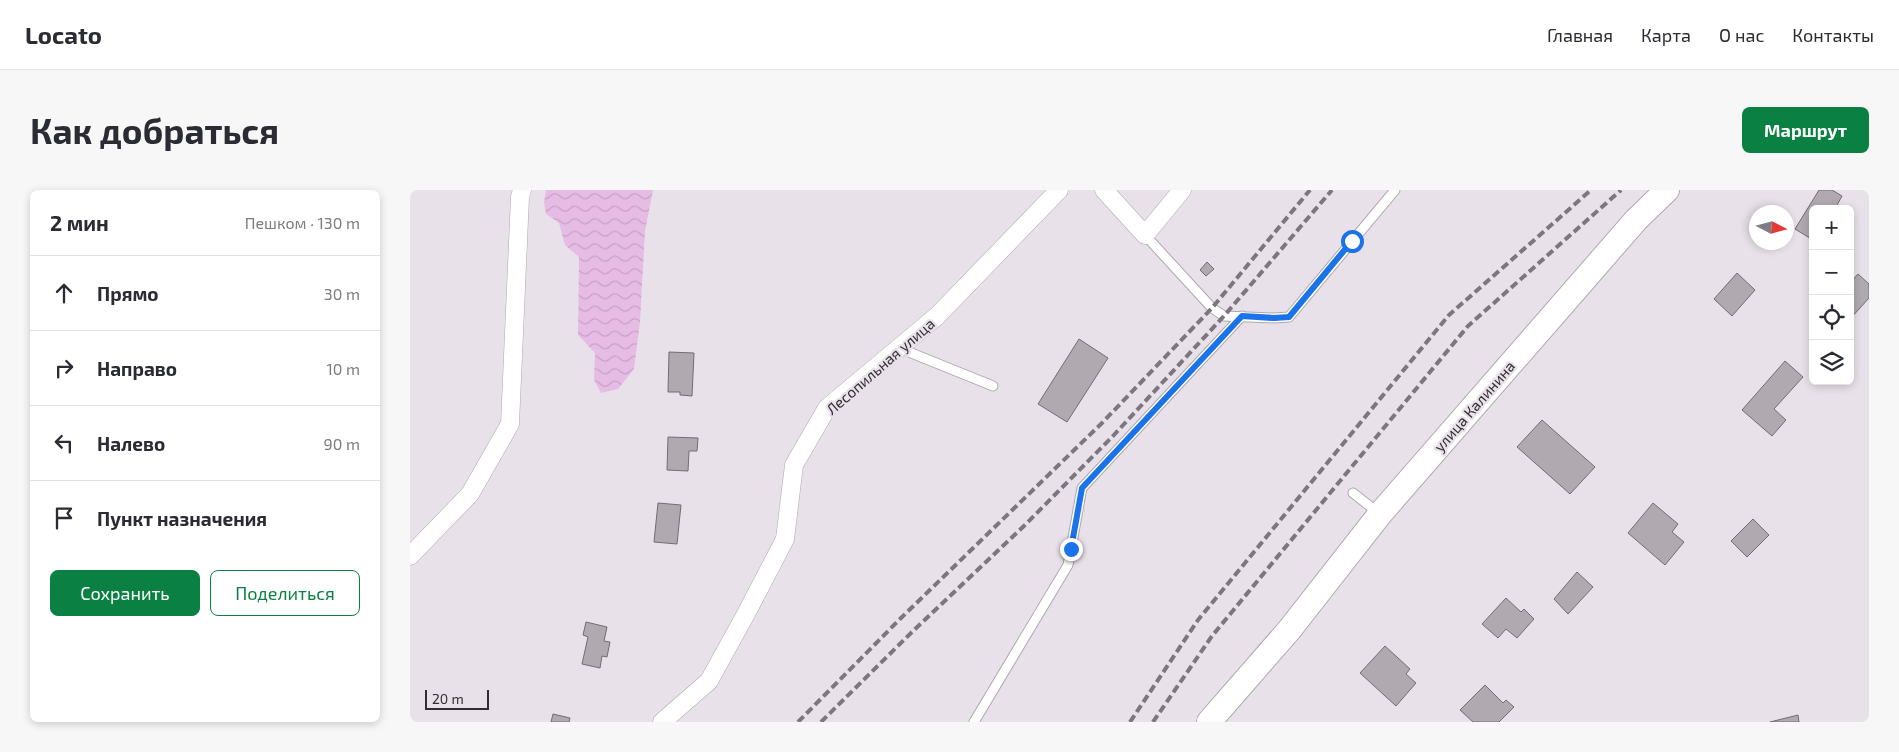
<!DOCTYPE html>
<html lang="ru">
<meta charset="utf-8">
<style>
body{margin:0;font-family:"Exo 2",sans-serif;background:#f7f7f7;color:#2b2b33}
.controls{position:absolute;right:15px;top:15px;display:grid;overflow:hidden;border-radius:8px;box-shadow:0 2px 8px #0003}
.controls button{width:45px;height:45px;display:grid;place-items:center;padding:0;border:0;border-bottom:1px solid #e1e1e2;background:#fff;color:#2b2b33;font:25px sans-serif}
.compass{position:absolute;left:1339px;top:15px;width:45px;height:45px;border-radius:50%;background:#fff;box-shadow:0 2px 8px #0003;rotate:96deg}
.scale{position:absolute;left:15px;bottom:12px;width:64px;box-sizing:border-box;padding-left:5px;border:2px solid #312e31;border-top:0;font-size:14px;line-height:18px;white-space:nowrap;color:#312e31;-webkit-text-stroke:4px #e9e1e9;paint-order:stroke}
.stop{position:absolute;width:15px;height:15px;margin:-11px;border:4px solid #1a73e8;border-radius:50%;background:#fff}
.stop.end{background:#1a73e8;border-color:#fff;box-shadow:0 1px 5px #0008}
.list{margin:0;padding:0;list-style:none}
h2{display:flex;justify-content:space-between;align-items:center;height:65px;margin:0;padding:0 20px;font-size:21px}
h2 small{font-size:16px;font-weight:400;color:#7c7c81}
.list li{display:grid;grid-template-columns:32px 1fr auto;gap:15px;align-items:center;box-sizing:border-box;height:75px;padding:0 20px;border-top:1px solid #e1e1e2}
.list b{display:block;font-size:19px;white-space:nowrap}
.list em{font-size:16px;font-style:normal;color:#7c7c81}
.actions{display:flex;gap:10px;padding:15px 20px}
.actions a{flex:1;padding:11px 0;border:1px solid #0b8043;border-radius:8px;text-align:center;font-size:18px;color:#0b8043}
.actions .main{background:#0b8043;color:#fff}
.icon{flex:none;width:28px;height:28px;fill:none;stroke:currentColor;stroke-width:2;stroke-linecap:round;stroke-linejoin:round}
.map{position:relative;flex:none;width:1459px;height:532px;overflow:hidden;border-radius:8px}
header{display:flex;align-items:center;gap:30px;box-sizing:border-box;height:70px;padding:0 25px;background:#fff;border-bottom:1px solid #e1e1e2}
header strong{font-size:24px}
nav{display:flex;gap:28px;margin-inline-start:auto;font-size:18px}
.intro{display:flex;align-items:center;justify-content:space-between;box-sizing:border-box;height:120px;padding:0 30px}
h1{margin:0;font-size:35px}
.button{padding:12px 22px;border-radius:8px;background:#0b8043;color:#fff;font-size:18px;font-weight:700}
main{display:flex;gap:30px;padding:0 30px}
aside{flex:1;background:#fff;border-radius:8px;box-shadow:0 2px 8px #0003}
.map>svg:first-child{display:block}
</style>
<header>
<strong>Locato</strong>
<nav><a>Главная</a><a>Карта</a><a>О нас</a><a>Контакты</a></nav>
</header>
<div class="intro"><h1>Как добраться</h1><a class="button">Маршрут</a></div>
<main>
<aside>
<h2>2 мин<small>Пешком · 130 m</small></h2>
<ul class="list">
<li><svg class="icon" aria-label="ahead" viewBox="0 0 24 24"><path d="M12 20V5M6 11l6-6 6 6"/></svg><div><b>Прямо</b></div><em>30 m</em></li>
<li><svg class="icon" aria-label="right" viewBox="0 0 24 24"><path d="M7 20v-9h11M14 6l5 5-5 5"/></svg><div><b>Направо</b></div><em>10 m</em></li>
<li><svg class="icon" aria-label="left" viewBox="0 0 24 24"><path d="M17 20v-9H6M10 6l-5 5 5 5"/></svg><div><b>Налево</b></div><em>90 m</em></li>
<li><svg class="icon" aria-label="arrive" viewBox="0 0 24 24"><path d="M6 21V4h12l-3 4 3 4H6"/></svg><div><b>Пункт назначения</b></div></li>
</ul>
<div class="actions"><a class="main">Сохранить</a><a>Поделиться</a></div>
</aside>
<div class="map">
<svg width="1459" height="532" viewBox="0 0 1459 532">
<defs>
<pattern id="water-waves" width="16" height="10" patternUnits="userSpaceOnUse" patternTransform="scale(1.25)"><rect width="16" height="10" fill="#e6bce5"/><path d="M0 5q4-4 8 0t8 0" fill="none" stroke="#c6a2c5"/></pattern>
</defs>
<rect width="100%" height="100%" fill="#e9e1e9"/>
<path fill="url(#water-waves)" d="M136,0H243L235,41L230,132L224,179L208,199L191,203L184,190L185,163L168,145L169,67L155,55L149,33L136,24L134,12Z"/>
<g fill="#b0a9b0" stroke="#746c73">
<path d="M1409,0H1422L1432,6L1425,19H1403V50L1385,39Z"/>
<path d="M797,72L804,79L796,86L790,80Z"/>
<path d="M1327,83L1345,100L1322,126L1304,109Z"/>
<path d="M1448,84L1459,94V108L1441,128L1440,93Z"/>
<path d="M669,149L698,168L657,232L628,214Z"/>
<path d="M259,162L284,163L282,206L270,205V202H258Z"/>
<path d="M1375,171L1393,187L1364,219L1376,230L1362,246L1332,220Z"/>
<path d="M1132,230L1185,277L1160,304L1107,257Z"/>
<path d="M258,247L288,248L287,261H279L278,281L257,280Z"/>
<path d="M248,313L271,315L267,354L244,352Z"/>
<path d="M1243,313L1268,334L1262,342L1274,352L1255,375L1218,343Z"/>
<path d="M1343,329L1359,345L1337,367L1321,351Z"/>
<path d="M1167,382L1183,397L1158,424L1144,409Z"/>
<path d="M1096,408L1111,422L1114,419L1124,429L1107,448L1096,439L1088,448L1072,434Z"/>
<path d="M176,432L197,437L194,451L200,452L197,467L192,466L190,478L172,474L178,447L173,445Z"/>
<path d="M975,456L1000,479L996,484L1006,493L986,516L950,483Z"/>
<path d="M1075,495L1093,513L1096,510L1104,517L1089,532H1063L1050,520Z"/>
<path d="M143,524L160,528L159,532H141Z"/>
<path d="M1388,525L1389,532H1360Z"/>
</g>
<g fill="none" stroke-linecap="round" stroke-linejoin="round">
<defs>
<g id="lane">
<path d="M735,45L802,118L814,126L864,128L879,127L985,0"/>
<path d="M489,158L583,196"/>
<path d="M943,303L970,324"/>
<path d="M564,532L658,375L672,298L832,126"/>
</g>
<g id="street">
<path d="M694,0L735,45L772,0"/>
<path d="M0,366L60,304L100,234L110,7L112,0"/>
<path d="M252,532L299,491L337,422L375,349L384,275L417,218L527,126L649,0"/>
</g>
<path id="secondary" d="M799,532L880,439L970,324L1226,30L1257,0"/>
</defs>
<use href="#lane" stroke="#afa7af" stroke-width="11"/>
<use href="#street" stroke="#afa7af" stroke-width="19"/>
<use href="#secondary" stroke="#afa7af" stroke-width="26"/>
<use href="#lane" stroke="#fff" stroke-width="9"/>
<use href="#street" stroke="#fff" stroke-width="18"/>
<use href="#secondary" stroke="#fff" stroke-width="24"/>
<g stroke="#7c777c" stroke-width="4" stroke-dasharray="8 4" stroke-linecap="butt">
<path d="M388,532L491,428L692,233L802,118L900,0"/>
<path d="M411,532L504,440L615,335L703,246L814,126L922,0"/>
<path d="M720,532L788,430L1039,125L1181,0"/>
<path d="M743,532L802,446L1058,136L1211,0"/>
</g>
</g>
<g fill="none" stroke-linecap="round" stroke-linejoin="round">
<path stroke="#1a73e8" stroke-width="6" d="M661,359L672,298L832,126L864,128L879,127L942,51"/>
</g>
<g text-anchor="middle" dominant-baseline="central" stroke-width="4.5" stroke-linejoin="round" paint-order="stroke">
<g font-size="15" fill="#312e31" stroke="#e9e1e9">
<text transform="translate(470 176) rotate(-41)">Лесопильная улица</text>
<text transform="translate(1064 216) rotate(-49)">улица Калинина</text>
</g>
</g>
</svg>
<div class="controls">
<button>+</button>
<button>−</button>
<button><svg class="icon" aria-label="locate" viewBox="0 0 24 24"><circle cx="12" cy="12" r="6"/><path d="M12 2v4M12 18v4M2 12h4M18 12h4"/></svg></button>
<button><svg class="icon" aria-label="layers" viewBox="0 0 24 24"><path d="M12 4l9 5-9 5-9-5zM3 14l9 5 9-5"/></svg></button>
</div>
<svg class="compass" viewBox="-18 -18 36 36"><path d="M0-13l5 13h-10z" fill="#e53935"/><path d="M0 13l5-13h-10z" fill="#7c7c81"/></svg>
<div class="scale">20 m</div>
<div class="stop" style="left:942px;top:51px"></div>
<div class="stop end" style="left:661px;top:359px"></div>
</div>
</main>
